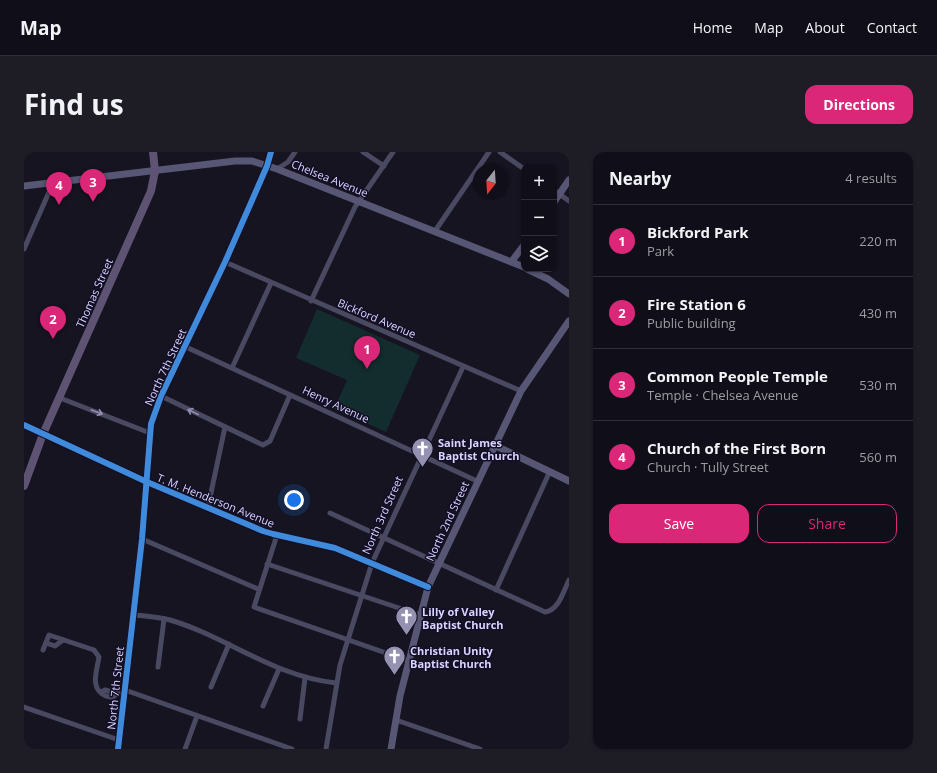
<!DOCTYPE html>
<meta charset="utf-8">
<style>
body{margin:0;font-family:"Open Sans",sans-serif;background:#1e1d26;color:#f1f3f6}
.controls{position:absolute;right:12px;top:12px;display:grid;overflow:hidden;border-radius:8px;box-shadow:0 1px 3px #0004}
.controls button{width:36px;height:36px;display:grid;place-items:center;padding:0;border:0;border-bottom:1px solid #302f38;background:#100f19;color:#f1f3f6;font:20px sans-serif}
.compass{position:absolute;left:449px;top:12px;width:36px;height:36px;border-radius:50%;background:#100f19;box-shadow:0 1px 3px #0004;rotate:197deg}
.you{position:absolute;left:270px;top:348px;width:14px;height:14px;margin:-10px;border:3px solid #fff;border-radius:50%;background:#1a73e8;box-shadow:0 0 0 6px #1a73e833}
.badge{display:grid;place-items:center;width:26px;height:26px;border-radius:50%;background:#db2777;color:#fff;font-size:13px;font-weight:700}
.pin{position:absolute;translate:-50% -33px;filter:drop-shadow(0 1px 2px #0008)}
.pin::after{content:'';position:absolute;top:21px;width:14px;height:12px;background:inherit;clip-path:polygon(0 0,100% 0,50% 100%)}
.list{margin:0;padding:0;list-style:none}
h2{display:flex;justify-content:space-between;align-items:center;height:52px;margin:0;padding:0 16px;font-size:17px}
h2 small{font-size:13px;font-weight:400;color:#9c9ca2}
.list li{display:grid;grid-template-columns:26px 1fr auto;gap:12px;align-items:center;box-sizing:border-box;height:72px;padding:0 16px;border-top:1px solid #302f38}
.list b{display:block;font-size:15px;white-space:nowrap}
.list p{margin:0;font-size:13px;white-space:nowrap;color:#9c9ca2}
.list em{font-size:13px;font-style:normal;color:#9c9ca2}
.actions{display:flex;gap:8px;padding:12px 16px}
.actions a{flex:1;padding:9px 0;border:1px solid #db2777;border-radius:12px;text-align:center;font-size:14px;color:#db2777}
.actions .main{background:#db2777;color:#fff}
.icon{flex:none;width:22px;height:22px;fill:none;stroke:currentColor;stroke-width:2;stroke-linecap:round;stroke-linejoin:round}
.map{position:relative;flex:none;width:545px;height:597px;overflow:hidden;border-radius:12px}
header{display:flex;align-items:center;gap:24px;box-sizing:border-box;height:56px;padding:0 20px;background:#100f19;border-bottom:1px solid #302f38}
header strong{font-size:19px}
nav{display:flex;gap:22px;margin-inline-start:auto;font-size:14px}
.intro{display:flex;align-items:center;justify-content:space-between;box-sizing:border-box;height:96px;padding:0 24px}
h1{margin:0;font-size:28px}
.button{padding:10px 18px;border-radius:12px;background:#db2777;color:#fff;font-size:14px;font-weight:700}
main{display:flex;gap:24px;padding:0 24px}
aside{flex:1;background:#100f19;border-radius:12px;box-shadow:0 1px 3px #0004}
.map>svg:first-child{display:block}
</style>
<header>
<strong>Map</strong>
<nav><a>Home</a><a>Map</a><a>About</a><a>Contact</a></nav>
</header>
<div class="intro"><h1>Find us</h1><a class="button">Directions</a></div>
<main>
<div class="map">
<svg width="545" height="597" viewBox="0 0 545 597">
<rect width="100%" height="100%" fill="#161421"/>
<path fill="#132c2d" d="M293,157L396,203L362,280L310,257L323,228L272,206Z"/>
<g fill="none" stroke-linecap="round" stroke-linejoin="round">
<g stroke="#4a4962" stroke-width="5">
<path d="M339,0L360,14"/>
<path d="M476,0L500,17"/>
<path d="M253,17L264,10L271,0"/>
<path d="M530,38L545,49"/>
<path d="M411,79L465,0"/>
<path d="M0,97L29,31"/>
<path d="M201,110L497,239"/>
<path d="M287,149L331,55L369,0"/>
<path d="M162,195L453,329"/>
<path d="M208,216L247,131"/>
<path d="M137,244L239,293L246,289L266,243"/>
<path d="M36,246L126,281"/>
<path d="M19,282L123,330L239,379L249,382L311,396L404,435"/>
<path d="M184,355L201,275"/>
<path d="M306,361L521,460C535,458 539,440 545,428"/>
<path d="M253,383L230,455L385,509"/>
<path d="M118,387L234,437"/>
<path d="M243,412L396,463"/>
<path d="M472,438L526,319"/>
<path d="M109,463C121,464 134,465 146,468C204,485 248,524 312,531"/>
<path d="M22,491L31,494L39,488"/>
<path d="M19,498L25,483L70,498L75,505C73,519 65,537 82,544C87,546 90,545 93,542"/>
<path d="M134,515L140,467"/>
<path d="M187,535L205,492"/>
<path d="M101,538L268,597"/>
<path d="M77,540L81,538L95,542"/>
<path d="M239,554L255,517"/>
<path d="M0,555L95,588"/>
<path d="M276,567L281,526"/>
<path d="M372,568L456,597"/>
<path d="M161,597L173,564"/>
<path d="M302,597L316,513L348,411L439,215"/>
</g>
<g stroke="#575674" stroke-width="7">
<path d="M0,34L211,9H228L253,17L500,115"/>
<path d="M530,50L545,28"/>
<path d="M488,109L500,93"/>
<path d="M503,117L524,127L545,142"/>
<path d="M0,273L19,282"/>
<path d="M470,293L545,329"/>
<path d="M94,597L118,387L127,272L137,244L201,110L243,14L247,0"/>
<path d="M367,597L376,544L404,435L497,239L545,169"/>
</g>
<path stroke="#5e5373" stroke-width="8" d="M0,334L19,282L127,39L131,19L129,0"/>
<defs>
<g id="cycleway">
<path d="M0,273L123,330L239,379L249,382L311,396L404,435"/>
<path d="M94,597L118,387L127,272L137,244L201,110L243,14L247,0"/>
</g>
</defs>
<use href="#cycleway" stroke="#130f26" stroke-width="8"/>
<use href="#cycleway" stroke="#408adc" stroke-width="6"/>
</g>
<defs><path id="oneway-shaft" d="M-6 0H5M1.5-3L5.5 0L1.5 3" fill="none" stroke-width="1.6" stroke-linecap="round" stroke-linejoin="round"/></defs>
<g stroke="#928eb0">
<use href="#oneway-shaft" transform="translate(73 260) rotate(20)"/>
<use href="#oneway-shaft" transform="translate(169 260) rotate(-154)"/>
</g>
<defs>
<symbol id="church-pin" viewBox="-11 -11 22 30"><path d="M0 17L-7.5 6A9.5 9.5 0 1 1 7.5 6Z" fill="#9591b1" stroke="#130f26"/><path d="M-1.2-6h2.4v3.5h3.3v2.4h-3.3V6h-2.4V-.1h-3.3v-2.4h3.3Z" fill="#fff"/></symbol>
</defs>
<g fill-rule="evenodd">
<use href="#church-pin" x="386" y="284" width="25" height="34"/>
<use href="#church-pin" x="370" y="452" width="25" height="34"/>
<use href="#church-pin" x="358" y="492" width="25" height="34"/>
</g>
<g text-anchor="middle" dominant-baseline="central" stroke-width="3" stroke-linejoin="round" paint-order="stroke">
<g font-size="11" fill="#d9d4ff" stroke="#130f26">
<text transform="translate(306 26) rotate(22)">Chelsea Avenue</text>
<text transform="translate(70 141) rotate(-66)">Thomas Street</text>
<text transform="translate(353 166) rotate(23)">Bickford Avenue</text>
<text transform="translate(141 215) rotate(-65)">North 7th Street</text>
<text transform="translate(312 252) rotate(25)">Henry Avenue</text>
<text transform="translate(192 348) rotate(22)">T. M. Henderson Avenue</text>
<text transform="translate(358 363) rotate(-66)">North 3rd Street</text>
<text transform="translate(423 369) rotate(-65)">North 2nd Street</text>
<text transform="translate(91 536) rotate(-84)">North 7th Street</text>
</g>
<g font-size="11" font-weight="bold" fill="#d9d4ff" stroke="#130f26" text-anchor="start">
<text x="414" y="290">Saint James<tspan x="414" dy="13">Baptist Church</tspan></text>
<text x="398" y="459">Lilly of Valley<tspan x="398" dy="13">Baptist Church</tspan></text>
<text x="386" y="498">Christian Unity<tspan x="386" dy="13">Baptist Church</tspan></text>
</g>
</g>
</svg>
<div class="controls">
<button>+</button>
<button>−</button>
<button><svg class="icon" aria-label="layers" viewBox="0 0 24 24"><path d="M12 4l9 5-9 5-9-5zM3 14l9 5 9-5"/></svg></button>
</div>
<svg class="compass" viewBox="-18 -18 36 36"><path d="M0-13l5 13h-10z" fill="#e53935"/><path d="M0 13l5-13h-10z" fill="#9c9ca2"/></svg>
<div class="you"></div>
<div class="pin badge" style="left:343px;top:217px">1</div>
<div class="pin badge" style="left:29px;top:187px">2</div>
<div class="pin badge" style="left:69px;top:50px">3</div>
<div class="pin badge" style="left:35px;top:53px">4</div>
</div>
<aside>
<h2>Nearby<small>4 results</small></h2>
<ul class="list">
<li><span class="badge">1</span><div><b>Bickford Park</b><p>Park</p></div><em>220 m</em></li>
<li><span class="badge">2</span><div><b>Fire Station 6</b><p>Public building</p></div><em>430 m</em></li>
<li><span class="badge">3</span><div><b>Common People Temple</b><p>Temple · Chelsea Avenue</p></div><em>530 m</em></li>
<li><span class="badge">4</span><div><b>Church of the First Born</b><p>Church · Tully Street</p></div><em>560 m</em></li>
</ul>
<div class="actions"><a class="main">Save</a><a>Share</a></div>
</aside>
</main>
